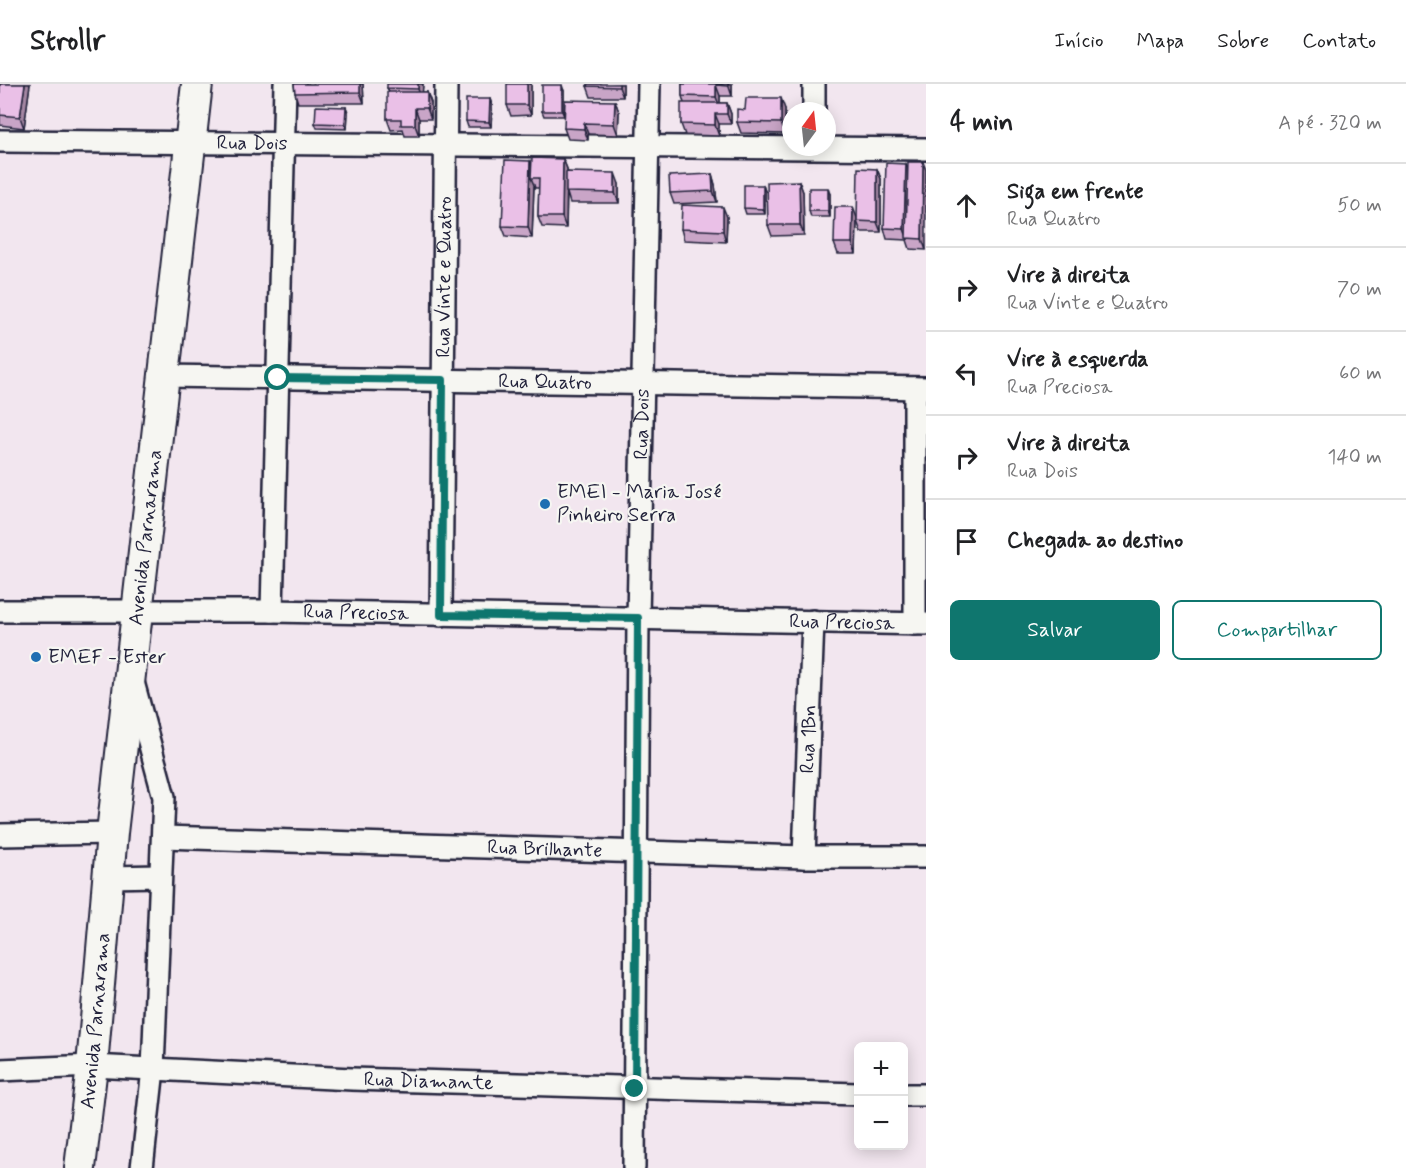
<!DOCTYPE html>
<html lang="pt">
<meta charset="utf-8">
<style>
body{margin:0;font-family:Mynerve,sans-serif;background:#f2f2f2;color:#202124}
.controls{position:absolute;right:18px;bottom:18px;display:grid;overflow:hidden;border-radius:9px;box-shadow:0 3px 15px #0003}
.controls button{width:54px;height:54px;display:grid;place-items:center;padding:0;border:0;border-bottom:2px solid #e0e0e0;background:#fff;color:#202124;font:30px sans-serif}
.compass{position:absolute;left:782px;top:18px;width:54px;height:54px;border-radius:50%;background:#fff;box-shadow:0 3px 15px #0003;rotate:15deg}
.stop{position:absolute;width:18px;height:18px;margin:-14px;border:4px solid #0f766e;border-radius:50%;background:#fff}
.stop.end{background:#0f766e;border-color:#fff;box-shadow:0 2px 6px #0008}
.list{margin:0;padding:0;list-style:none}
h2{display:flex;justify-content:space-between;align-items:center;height:78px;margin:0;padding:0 24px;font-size:26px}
h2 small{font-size:20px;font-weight:400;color:#757577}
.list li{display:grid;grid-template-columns:39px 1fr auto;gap:18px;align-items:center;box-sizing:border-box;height:84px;padding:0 24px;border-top:2px solid #e0e0e0}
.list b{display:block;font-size:22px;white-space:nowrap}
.list p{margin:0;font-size:20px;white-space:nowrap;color:#757577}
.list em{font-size:20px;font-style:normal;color:#757577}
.actions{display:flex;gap:12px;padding:18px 24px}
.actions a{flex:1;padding:14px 0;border:2px solid #0f766e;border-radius:9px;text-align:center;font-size:21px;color:#0f766e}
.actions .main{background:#0f766e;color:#fff}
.icon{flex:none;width:33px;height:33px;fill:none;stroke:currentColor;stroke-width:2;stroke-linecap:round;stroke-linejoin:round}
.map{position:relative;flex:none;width:926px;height:1084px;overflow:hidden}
header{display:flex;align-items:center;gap:36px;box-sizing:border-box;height:84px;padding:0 30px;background:#fff;border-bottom:2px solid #e0e0e0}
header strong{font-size:28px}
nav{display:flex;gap:33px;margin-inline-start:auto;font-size:21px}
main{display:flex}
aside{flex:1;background:#fff}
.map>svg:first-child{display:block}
</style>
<header>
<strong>Strollr</strong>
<nav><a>Início</a><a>Mapa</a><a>Sobre</a><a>Contato</a></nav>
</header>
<main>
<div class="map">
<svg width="926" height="1084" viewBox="0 0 926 1084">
<rect width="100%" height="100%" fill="#f2e6ef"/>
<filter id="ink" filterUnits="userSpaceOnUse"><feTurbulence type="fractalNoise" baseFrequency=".0167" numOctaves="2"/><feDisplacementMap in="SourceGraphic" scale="12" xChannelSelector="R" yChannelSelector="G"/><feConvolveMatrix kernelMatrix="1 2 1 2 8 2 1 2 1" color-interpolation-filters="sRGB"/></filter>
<g filter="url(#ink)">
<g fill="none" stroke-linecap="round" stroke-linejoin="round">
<defs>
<g id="street">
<path d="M814,27V0"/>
<path id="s1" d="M0,57L926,65"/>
<path id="s2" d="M164,292L926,304"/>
<path d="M915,304V540"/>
<path id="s3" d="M0,527H272L926,540"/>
<path d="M272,527L285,0"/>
<path id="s4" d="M441,531L446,0"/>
<path d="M133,598L164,713L153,985L142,1084"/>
<path d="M0,751L112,749"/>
<path id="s5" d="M163,753L804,773H926"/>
<path id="s6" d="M804,773L813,537"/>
<path d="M109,793L159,792"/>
<path id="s7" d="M0,986L92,982L352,995L858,1010"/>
<path d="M904,1011H926"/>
<path id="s8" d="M634,1084L638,534L649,0"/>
</g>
<g id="secondary">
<path id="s9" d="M80,1084L92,982L112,749L197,0"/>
</g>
</defs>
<use href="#street" stroke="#22223b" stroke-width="26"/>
<use href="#secondary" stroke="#22223b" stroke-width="34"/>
<use href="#street" stroke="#f6f6f2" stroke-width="21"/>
<use href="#secondary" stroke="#f6f6f2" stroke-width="30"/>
</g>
<g fill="#c9a5c7" stroke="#22223b" stroke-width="1.5">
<path d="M0,0H30L24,44L0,41Z"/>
<path d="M294,0H363L364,19H298L295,9Z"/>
<path d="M423,0L422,8H427L431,19V35H419V52H405L403,45L391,46L387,35L389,8L387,4Z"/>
<path d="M531,0V31L511,32L507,21Z"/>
<path d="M623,0V13H591L587,2Z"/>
<path d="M682,0H732V12H720V19H727L731,30V40H719V52L685,51L681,40L684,19L682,12Z"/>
<path d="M564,7V32H544L542,27Z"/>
<path d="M490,15L492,21L491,43H468L466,37Z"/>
<path d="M615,17L619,28L618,51L588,50V56L568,55L564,44Z"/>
<path d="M346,23L348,28L347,45L317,44L315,39Z"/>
<path d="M785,25V50L741,49L737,38L745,26Z"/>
<path d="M563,75L567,85V88L619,100V119H570L567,109L566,144L542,143L538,133L539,104H535L534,101L532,154L506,152L502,142L530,77L531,81Z"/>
<path d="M906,80L908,85L926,166L910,165L907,156L887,155L884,144Z"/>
<path d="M877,85L881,95V148H861L857,137Z"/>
<path d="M712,90L715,101L717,118L674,120L670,109Z"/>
<path d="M799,97L803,108L804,151L772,152L768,141Z"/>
<path d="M763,101L765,107V130H746L744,124Z"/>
<path d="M830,110V133H811L809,127Z"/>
<path d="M727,133L726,158L684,156L681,145Z"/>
<path d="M857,134L856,170H838L834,159Z"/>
</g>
<g fill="#a486a2" stroke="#22223b" stroke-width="1.5">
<path d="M25,0H30L24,44L20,33Z"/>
<path d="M360,0H363L364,19L360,8Z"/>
<path d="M418,0H423L422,16L418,5Z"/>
<path d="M527,0H531V31L527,21Z"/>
<path d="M619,0H623V13L619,3Z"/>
<path d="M728,0H732V12Z"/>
<path d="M562,1L564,7V32L562,27Z"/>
<path d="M716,1L720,12V23L716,13Z"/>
<path d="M427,8L431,19V35L427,24Z"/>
<path d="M781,14L785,25V50L781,39Z"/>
<path d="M490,15L492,21L491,43L489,38Z"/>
<path d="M615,17L619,28L618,51L614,40Z"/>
<path d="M727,19L731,30V40L727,30Z"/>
<path d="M346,23L348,28L347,45L345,40Z"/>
<path d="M415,24L419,35V52L415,41Z"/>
<path d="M715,30L719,40V52L715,41Z"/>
<path d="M584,39L588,50V56L584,45Z"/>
<path d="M563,75L567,85L566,144L562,133Z"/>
<path d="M530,77L534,88L531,94L534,101L532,154L528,143Z"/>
<path d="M923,78L926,86V166L922,155Z"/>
<path d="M906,80L910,90L908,156L904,145Z"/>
<path d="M877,85L881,95V148L877,138Z"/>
<path d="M615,89L619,100V119L615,109Z"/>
<path d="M712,90L715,101L717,118L713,107Z"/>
<path d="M799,97L803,108L804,151L800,141Z"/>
<path d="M763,101L765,107V130L763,125Z"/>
<path d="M828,104L830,110V133L828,127Z"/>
<path d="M723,123L727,133L726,158L723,147Z"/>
<path d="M853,123L857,134L856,170L852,159Z"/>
</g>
<g fill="#eac0e7" stroke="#22223b" stroke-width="1.5">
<path d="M0,0H25L20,33L0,31Z"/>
<path d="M294,0H360V8L295,9Z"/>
<path d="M387,0H418V5L387,4Z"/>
<rect x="507" y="0" width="20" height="21"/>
<path d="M588,0H619V3L587,2Z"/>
<path d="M682,0H728V2L716,1V13L682,12Z"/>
<rect x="542" y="1" width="20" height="26"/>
<path d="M387,8H427V24H415V41H401V35H387Z"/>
<path d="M746,14H781V39L737,38V25L745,26Z"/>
<path d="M466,15H490L489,38L466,37Z"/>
<path d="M565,16L615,17L614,40L584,39V45L564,44Z"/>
<path d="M681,19H727V30H715V41L681,40Z"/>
<path d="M316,22L346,23L345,40L315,39Z"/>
<path d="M532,74L563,75L562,133H538L539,94H531Z"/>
<path d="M505,76L530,77L528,143L502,142Z"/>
<path d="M908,78H923L922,155L906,154Z"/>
<path d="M886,79L906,80L904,145L884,144Z"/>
<path d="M858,84L877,85V138L857,137Z"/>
<path d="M566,88L615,89V109L566,108Z"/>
<path d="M712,90L713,107L670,109L669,92Z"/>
<path d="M799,97L800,141H768L767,98Z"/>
<path d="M744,101H763V125L744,124Z"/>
<rect x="809" y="104" width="19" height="23"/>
<path d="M682,121L723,123V147L681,145Z"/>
<path d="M835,123H853L852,159H834Z"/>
</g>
</g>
<g fill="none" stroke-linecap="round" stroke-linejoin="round" filter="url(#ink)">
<path stroke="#0f766e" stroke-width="8" d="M278,294L443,296L441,531L638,534L635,1005"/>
</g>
<g fill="#1f6fb2" stroke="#f6f6f2" stroke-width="2">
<circle cx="545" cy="420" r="6"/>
<circle cx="36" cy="573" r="6"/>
</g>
<g text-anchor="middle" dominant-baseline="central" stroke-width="4.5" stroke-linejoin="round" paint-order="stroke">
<g font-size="20" fill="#22223b" stroke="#f6f6f2">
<text stroke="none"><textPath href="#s1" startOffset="252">Rua Dois</textPath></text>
<text stroke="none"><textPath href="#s4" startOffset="338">Rua Vinte e Quatro</textPath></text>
<text stroke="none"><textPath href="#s2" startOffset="381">Rua Quatro</textPath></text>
<text stroke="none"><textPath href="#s8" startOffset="744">Rua Dois</textPath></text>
<text stroke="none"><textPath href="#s9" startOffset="634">Avenida Parnarama</textPath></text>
<text stroke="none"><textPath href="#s3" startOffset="356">Rua Preciosa</textPath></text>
<text stroke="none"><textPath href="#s3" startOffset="842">Rua Preciosa</textPath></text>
<text stroke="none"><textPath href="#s6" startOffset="118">Rua 1Bn</textPath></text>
<text stroke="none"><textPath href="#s5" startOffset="382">Rua Brilhante</textPath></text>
<text stroke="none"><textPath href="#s9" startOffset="148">Avenida Parnarama</textPath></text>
<text stroke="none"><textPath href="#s7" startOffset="429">Rua Diamante</textPath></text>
</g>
<g font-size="20" fill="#22223b" stroke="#f6f6f2" text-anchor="start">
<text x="557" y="408">EMEI - Maria José<tspan x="557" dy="23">Pinheiro Serra</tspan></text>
<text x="48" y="573">EMEF - Ester</text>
</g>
</g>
</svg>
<div class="controls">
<button>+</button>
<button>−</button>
</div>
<svg class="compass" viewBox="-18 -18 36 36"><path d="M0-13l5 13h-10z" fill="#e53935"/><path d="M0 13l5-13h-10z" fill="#757577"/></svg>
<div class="stop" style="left:278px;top:294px"></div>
<div class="stop end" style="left:635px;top:1005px"></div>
</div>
<aside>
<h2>4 min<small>A pé · 320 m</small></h2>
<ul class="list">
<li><svg class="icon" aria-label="ahead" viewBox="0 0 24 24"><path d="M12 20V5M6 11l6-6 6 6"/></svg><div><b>Siga em frente</b><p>Rua Quatro</p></div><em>50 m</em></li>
<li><svg class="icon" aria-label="right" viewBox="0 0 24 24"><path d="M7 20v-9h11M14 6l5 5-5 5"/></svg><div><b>Vire à direita</b><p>Rua Vinte e Quatro</p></div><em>70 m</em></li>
<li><svg class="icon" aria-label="left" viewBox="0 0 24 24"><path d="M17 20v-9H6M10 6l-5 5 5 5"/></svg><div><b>Vire à esquerda</b><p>Rua Preciosa</p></div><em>60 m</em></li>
<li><svg class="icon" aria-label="right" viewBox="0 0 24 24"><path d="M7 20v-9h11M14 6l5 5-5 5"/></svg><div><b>Vire à direita</b><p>Rua Dois</p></div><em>140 m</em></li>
<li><svg class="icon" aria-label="arrive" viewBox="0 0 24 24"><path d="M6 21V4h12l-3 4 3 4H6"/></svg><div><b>Chegada ao destino</b></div></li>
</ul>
<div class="actions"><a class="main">Salvar</a><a>Compartilhar</a></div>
</aside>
</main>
